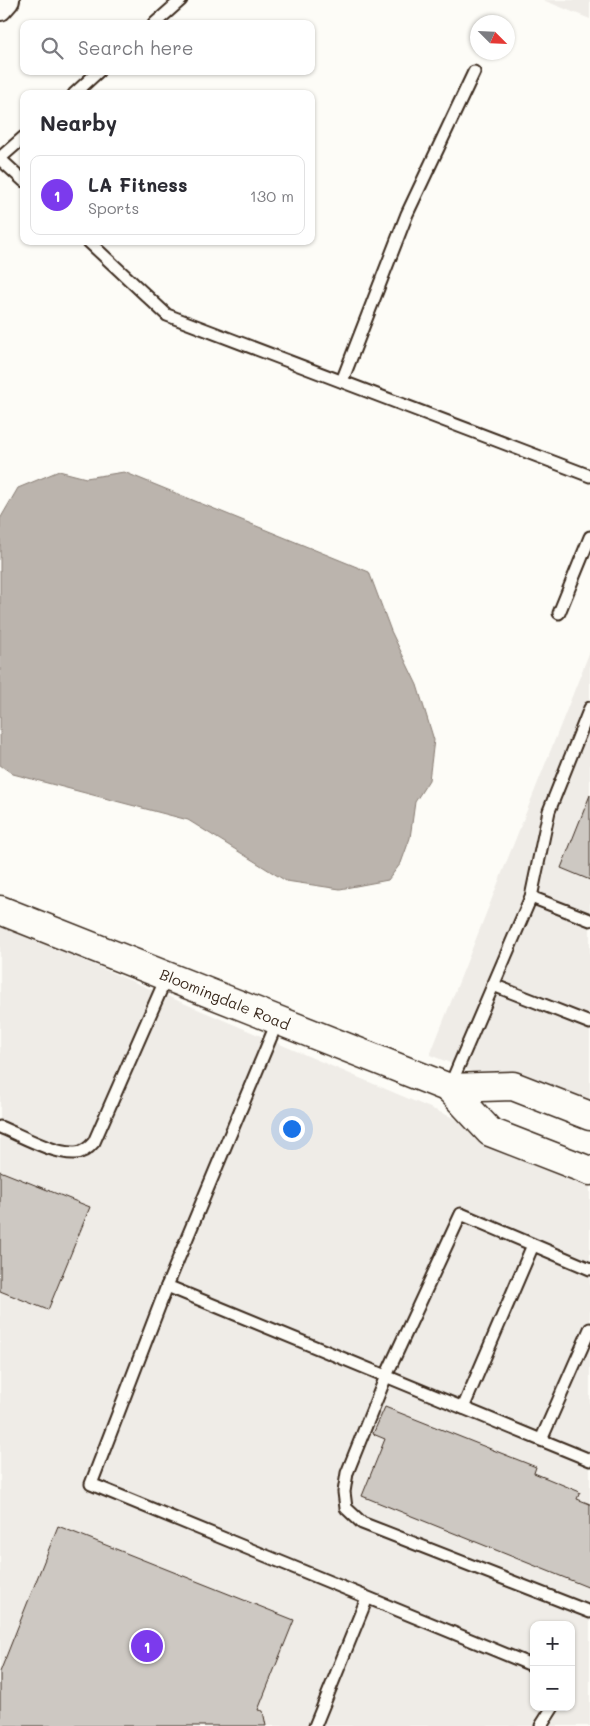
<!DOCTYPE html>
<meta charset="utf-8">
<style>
body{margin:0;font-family:Mali,sans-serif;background:#f2f2f3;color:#2b2b33}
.controls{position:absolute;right:15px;bottom:15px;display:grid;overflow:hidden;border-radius:10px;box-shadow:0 1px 4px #0004}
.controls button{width:45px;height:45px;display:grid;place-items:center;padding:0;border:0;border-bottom:1px solid #e1e1e2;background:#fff;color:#2b2b33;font:25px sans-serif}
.compass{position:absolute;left:470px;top:15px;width:45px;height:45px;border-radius:50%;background:#fff;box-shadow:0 1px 4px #0004;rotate:114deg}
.you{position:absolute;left:291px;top:1128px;width:18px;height:18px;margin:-12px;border:4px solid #fff;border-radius:50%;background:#1a73e8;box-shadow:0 0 0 8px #1a73e833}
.badge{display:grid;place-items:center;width:32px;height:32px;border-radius:50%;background:#7c3aed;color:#fff;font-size:16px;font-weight:700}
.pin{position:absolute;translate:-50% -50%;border:2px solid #fff;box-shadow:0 1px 5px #0006}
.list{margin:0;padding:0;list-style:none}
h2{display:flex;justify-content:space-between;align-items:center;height:65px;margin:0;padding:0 20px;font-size:21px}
h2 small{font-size:16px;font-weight:400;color:#7c7c81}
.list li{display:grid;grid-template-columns:32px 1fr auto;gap:15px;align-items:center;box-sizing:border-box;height:80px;margin:0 10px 10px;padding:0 10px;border:1px solid #e1e1e2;border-radius:10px}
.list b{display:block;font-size:19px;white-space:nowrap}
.list p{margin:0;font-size:16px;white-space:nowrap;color:#7c7c81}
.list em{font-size:16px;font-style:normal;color:#7c7c81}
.icon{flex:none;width:28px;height:28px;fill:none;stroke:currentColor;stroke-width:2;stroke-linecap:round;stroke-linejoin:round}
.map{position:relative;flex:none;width:590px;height:1726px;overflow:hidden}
.search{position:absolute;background:#fff;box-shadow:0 1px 4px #0004;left:20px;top:20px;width:295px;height:55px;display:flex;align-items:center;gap:12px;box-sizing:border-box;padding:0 18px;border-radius:10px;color:#7c7c81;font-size:19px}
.panel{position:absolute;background:#fff;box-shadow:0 1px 4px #0004;left:20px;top:90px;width:295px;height:155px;border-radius:10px}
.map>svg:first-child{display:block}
</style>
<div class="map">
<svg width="590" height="1726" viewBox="0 0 590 1726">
<rect width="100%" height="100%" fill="#fdfcf7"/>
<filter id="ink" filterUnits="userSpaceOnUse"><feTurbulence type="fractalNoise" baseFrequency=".02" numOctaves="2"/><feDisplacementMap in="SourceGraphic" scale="10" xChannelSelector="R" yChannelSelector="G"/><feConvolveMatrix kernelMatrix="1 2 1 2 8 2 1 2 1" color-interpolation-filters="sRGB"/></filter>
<g filter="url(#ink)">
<g fill="#efece7" fill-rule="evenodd">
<path d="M543,0H590V19Z"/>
<path d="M590,651V1119L430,1055Z"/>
<path d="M0,925L590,1176V1726H0ZM534,1625H571V1707H534Z"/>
</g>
<path fill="#bbb4ad" stroke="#887d74" d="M59,471L86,478L124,472L369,572L391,631L417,685L434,740L429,780L415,802L410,838L401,863L388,880L340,889L286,881L188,820L13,774L0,765V519L18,488Z"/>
<g fill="#cdc8c2" stroke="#3b2a1e">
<path d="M590,795V880L561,868Z"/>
<path d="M0,1171L90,1207L48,1310L0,1291Z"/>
<path d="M385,1407L536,1467L534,1473L580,1492L577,1499L590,1504V1588L362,1496L385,1439L373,1434Z"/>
<path d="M58,1526L294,1620L258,1710L263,1711L266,1726H0V1672Z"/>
</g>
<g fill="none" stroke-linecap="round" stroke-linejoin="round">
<defs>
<g id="service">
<path d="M154,24L181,0"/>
<path d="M74,94L99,71"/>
<path d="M0,158L24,137"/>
<path d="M0,159L24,181"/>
<path d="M88,241L167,315L590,476"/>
<path d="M342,381L407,214L474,72"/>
<path d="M559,613L590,537"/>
<path d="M531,897L549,811L590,708"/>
<path d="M493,985L590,1023"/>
<path d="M278,1020L167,1286L541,1440"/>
<path d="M449,1088L531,897L590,920"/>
<path d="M0,1127C20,1135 53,1154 75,1153C83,1153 89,1148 94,1142L167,976"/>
<path d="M590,1269L461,1214L386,1376L347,1473L344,1492L346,1508L362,1523L590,1612"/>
<path d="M167,1286L91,1484L534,1666"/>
<path d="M590,1329L541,1440L590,1460"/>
<path d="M463,1408L533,1245"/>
<path d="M315,1726L367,1598"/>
<path d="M541,1726L553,1707"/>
</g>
<path id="minor" d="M0,8L7,0"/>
<g id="secondary">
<path d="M0,910L449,1088L513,1086L590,1116"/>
<path d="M449,1088L490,1132L590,1171"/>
</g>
</defs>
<use href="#service" stroke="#3b2a1e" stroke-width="15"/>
<use href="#minor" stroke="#3b2a1e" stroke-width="28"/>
<use href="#secondary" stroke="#3b2a1e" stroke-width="31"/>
<use href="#service" stroke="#fdfcf7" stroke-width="11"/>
<use href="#minor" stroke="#fdfcf7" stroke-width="24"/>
<use href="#secondary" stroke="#fdfcf7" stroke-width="28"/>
</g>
</g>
<g text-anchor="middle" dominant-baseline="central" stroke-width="4.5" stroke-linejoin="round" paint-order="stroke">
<g font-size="15" fill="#3b2a1e" stroke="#fdfcf7">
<text transform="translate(225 999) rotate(22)">Bloomingdale Road</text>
</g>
</g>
</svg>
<div class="controls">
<button>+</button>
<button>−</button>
</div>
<svg class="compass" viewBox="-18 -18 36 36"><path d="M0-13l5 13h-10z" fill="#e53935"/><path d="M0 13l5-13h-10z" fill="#7c7c81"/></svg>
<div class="you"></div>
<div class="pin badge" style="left:147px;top:1646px">1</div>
<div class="search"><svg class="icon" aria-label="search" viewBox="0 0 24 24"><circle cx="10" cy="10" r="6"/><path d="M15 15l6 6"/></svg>Search here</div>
<section class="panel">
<h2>Nearby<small></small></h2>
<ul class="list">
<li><span class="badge">1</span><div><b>LA Fitness</b><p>Sports</p></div><em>130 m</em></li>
</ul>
</section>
</div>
